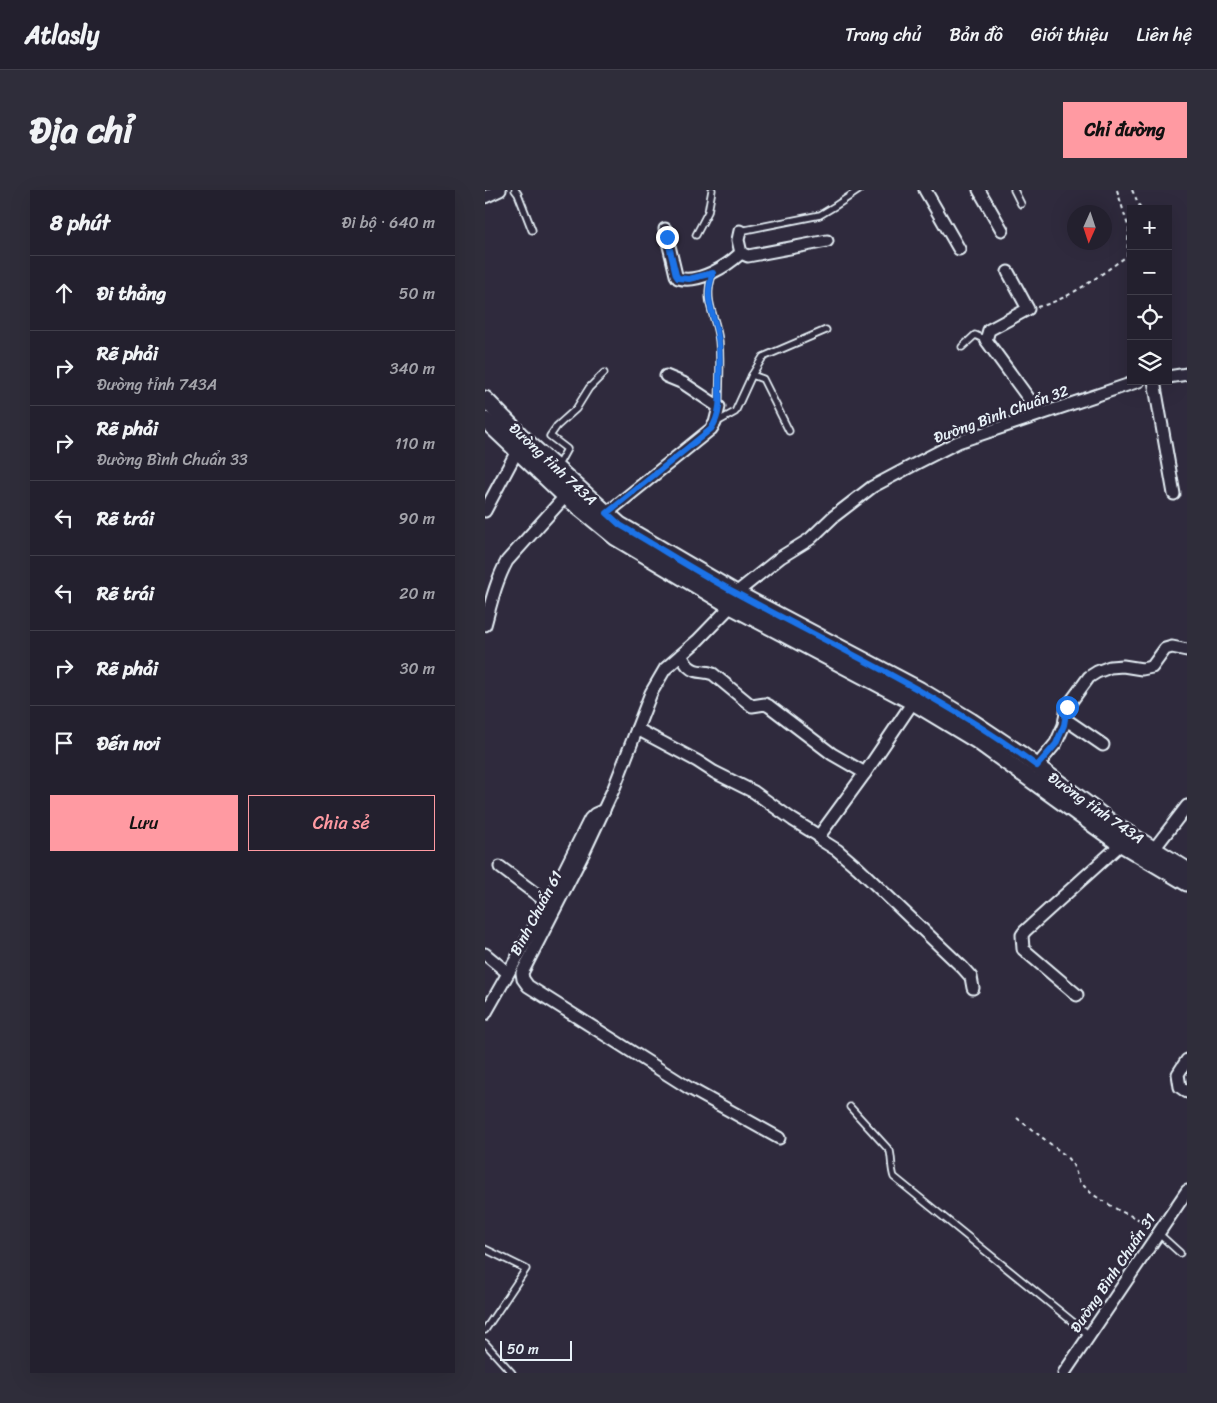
<!DOCTYPE html>
<html lang="vi">
<meta charset="utf-8">
<style>
body{margin:0;font-family:Sriracha,sans-serif;background:#2f2d3a;color:#f1f3f6}
.controls{position:absolute;right:15px;top:15px;display:grid;overflow:hidden;border-radius:0px;box-shadow:0 5px 20px #0002}
.controls button{width:45px;height:45px;display:grid;place-items:center;padding:0;border:0;border-bottom:1px solid #403e4a;background:#23202e;color:#f1f3f6;font:25px sans-serif}
.compass{position:absolute;left:582px;top:15px;width:45px;height:45px;border-radius:50%;background:#23202e;box-shadow:0 5px 20px #0002;rotate:183deg}
.scale{position:absolute;left:15px;bottom:12px;width:72px;box-sizing:border-box;padding-left:5px;border:2px solid #e8f1f8;border-top:0;font-size:14px;line-height:18px;white-space:nowrap;color:#e8f1f8;-webkit-text-stroke:4px #2f2a3d;paint-order:stroke}
.stop{position:absolute;width:15px;height:15px;margin:-11px;border:4px solid #1a73e8;border-radius:50%;background:#fff}
.stop.end{background:#1a73e8;border-color:#fff;box-shadow:0 1px 5px #0008}
.list{margin:0;padding:0;list-style:none}
h2{display:flex;justify-content:space-between;align-items:center;height:65px;margin:0;padding:0 20px;font-size:21px}
h2 small{font-size:16px;font-weight:400;color:#a3a3aa}
.list li{display:grid;grid-template-columns:32px 1fr auto;gap:15px;align-items:center;box-sizing:border-box;height:75px;padding:0 20px;border-top:1px solid #403e4a}
.list b{display:block;font-size:19px;white-space:nowrap}
.list p{margin:0;font-size:16px;white-space:nowrap;color:#a3a3aa}
.list em{font-size:16px;font-style:normal;color:#a3a3aa}
.actions{display:flex;gap:10px;padding:15px 20px}
.actions a{flex:1;padding:11px 0;border:1px solid #ff9aa2;border-radius:0px;text-align:center;font-size:18px;color:#ff9aa2}
.actions .main{background:#ff9aa2;color:#111}
.icon{flex:none;width:28px;height:28px;fill:none;stroke:currentColor;stroke-width:2;stroke-linecap:round;stroke-linejoin:round}
.map{position:relative;flex:none;width:702px;height:1183px;overflow:hidden;border-radius:0px}
header{display:flex;align-items:center;gap:30px;box-sizing:border-box;height:70px;padding:0 25px;background:#23202e;border-bottom:1px solid #403e4a}
header strong{font-size:24px}
nav{display:flex;gap:28px;margin-inline-start:auto;font-size:18px}
.intro{display:flex;align-items:center;justify-content:space-between;box-sizing:border-box;height:120px;padding:0 30px}
h1{margin:0;font-size:35px}
.button{padding:12px 22px;border-radius:0px;background:#ff9aa2;color:#111;font-size:18px;font-weight:700}
main{display:flex;gap:30px;padding:0 30px}
aside{flex:1;background:#23202e;border-radius:0px;box-shadow:0 5px 20px #0002}
.map>svg:first-child{display:block}
</style>
<header>
<strong>Atlasly</strong>
<nav><a>Trang chủ</a><a>Bản đồ</a><a>Giới thiệu</a><a>Liên hệ</a></nav>
</header>
<div class="intro"><h1>Địa chỉ</h1><a class="button">Chỉ đường</a></div>
<main>
<aside>
<h2>8 phút<small>Đi bộ · 640 m</small></h2>
<ul class="list">
<li><svg class="icon" aria-label="ahead" viewBox="0 0 24 24"><path d="M12 20V5M6 11l6-6 6 6"/></svg><div><b>Đi thẳng</b></div><em>50 m</em></li>
<li><svg class="icon" aria-label="right" viewBox="0 0 24 24"><path d="M7 20v-9h11M14 6l5 5-5 5"/></svg><div><b>Rẽ phải</b><p>Đường tỉnh 743A</p></div><em>340 m</em></li>
<li><svg class="icon" aria-label="right" viewBox="0 0 24 24"><path d="M7 20v-9h11M14 6l5 5-5 5"/></svg><div><b>Rẽ phải</b><p>Đường Bình Chuẩn 33</p></div><em>110 m</em></li>
<li><svg class="icon" aria-label="left" viewBox="0 0 24 24"><path d="M17 20v-9H6M10 6l-5 5 5 5"/></svg><div><b>Rẽ trái</b></div><em>90 m</em></li>
<li><svg class="icon" aria-label="left" viewBox="0 0 24 24"><path d="M17 20v-9H6M10 6l-5 5 5 5"/></svg><div><b>Rẽ trái</b></div><em>20 m</em></li>
<li><svg class="icon" aria-label="right" viewBox="0 0 24 24"><path d="M7 20v-9h11M14 6l5 5-5 5"/></svg><div><b>Rẽ phải</b></div><em>30 m</em></li>
<li><svg class="icon" aria-label="arrive" viewBox="0 0 24 24"><path d="M6 21V4h12l-3 4 3 4H6"/></svg><div><b>Đến nơi</b></div></li>
</ul>
<div class="actions"><a class="main">Lưu</a><a>Chia sẻ</a></div>
</aside>
<div class="map">
<svg width="702" height="1183" viewBox="0 0 702 1183">
<rect width="100%" height="100%" fill="#2f2a3d"/>
<filter id="ink" filterUnits="userSpaceOnUse"><feTurbulence type="fractalNoise" baseFrequency=".02" numOctaves="2"/><feDisplacementMap in="SourceGraphic" scale="10" xChannelSelector="R" yChannelSelector="G"/><feConvolveMatrix kernelMatrix="1 2 1 2 8 2 1 2 1" color-interpolation-filters="sRGB"/></filter>
<g filter="url(#ink)">
<g fill="none" stroke-linecap="round" stroke-linejoin="round">
<defs>
<g id="lane">
<path d="M30,0L33,4L47,40"/>
<path d="M529,0L536,14"/>
<path d="M255,41L335,25L350,16L374,0"/>
<path d="M211,45L223,22L227,0"/>
<path d="M228,83C217,112 231,124 234,151C236,173 234,195 234,217"/>
<path d="M477,157L490,145L501,150"/>
<path d="M267,185L278,189L304,241"/>
<path d="M232,232L250,222L267,185L278,167L341,140"/>
<path d="M72,277L82,259L65,246L72,236L91,219L104,198L119,183"/>
<path d="M365,917L405,961C407,969 406,979 409,987L604,1145"/>
<path d="M673,1043L695,1063"/>
<path d="M0,1059L41,1079L0,1140"/>
<path d="M0,1153L27,1183"/>
</g>
<g id="street">
<path d="M440,0L474,59"/>
<path d="M494,0L517,40"/>
<path d="M0,7L15,0"/>
<path d="M180,39L191,85L193,88C214,94 242,76 256,63"/>
<path d="M255,41L253,50L256,63L263,66L342,51"/>
<path d="M523,82L543,119L504,140L501,150L555,224"/>
<path d="M683,187L702,184"/>
<path d="M669,191L689,304"/>
<path d="M0,321L32,261"/>
<path d="M122,323L226,239L230,233L234,217L198,193L181,186"/>
<path d="M251,403L296,367L325,349L348,327L387,297L434,272L473,252L654,191"/>
<path d="M246,416L212,451L180,479L166,503L129,598L99,662L37,783L38,789L43,796L204,898L294,948"/>
<path d="M0,435C6,413 11,391 22,371L84,302"/>
<path d="M196,465C199,469 200,473 203,476C211,484 218,480 228,484L267,516L280,514L284,516L347,564L380,583"/>
<path d="M428,512L380,583L334,646L336,650L352,660L373,678L478,778L486,787L488,798"/>
<path d="M580,529L618,555"/>
<path d="M152,539L212,571L229,582L269,602L308,630L334,646"/>
<path d="M552,576L571,553L579,535L582,517L604,487L612,482L625,477L638,476L657,479L667,477L680,459L687,457L702,460"/>
<path d="M669,659L702,616"/>
<path d="M15,677L63,713"/>
<path d="M0,764L23,783"/>
<path d="M592,805L538,759L537,745L540,741L636,654"/>
<path d="M0,824L63,713L105,629L110,624L119,620"/>
<path d="M702,870L693,884L695,897L702,902"/>
<path d="M579,1183L702,1001"/>
</g>
<g id="secondary">
<path d="M0,209L41,251L135,335L251,403L435,500L486,531L537,565L631,636L702,680"/>
<path d="M0,230L80,306L130,347L246,416L428,512L491,550L628,649L702,693"/>
</g>
</defs>
<use href="#lane" stroke="#e8f1f8" stroke-width="9"/>
<use href="#street" stroke="#e8f1f8" stroke-width="15"/>
<use href="#secondary" stroke="#e8f1f8" stroke-width="19"/>
<g stroke="#e8f1f8" stroke-width="2" stroke-dasharray="4 4" stroke-linecap="butt">
<path d="M647,0L656,19"/>
<path d="M552,117C584,110 615,85 642,66L644,39L632,0"/>
<path d="M532,928L581,966L588,975L594,991L607,1004L633,1020L666,1035"/>
</g>
<use href="#lane" stroke="#2f2a3d" stroke-width="5.5"/>
<use href="#street" stroke="#2f2a3d" stroke-width="11"/>
<use href="#secondary" stroke="#2f2a3d" stroke-width="15"/>
</g>
</g>
<g fill="none" stroke-linecap="round" stroke-linejoin="round" filter="url(#ink)">
<path stroke="#1a73e8" stroke-width="6" d="M182,47L191,85L193,88L204,89L228,83C218,111 229,121 233,147C236,163 234,179 234,194C234,202 235,210 234,217C233,225 230,233 226,239L122,323L135,335C175,358 213,383 253,404C354,459 460,507 552,576L571,554L579,535L582,517"/>
</g>
<g text-anchor="middle" dominant-baseline="central" stroke-width="5" stroke-linejoin="round" paint-order="stroke">
<g font-size="15" fill="#e8f1f8" stroke="#2f2a3d">
<text transform="translate(516 224) rotate(-20)">Đường Bình Chuẩn 32</text>
<text transform="translate(68 274) rotate(43)">Đường tỉnh 743A</text>
<text transform="translate(611 618) rotate(35)">Đường tỉnh 743A</text>
<text transform="translate(51 723) rotate(-62)">Bình Chuẩn 61</text>
<text transform="translate(628 1083) rotate(-56)">Đường Bình Chuẩn 31</text>
</g>
</g>
</svg>
<div class="controls">
<button>+</button>
<button>−</button>
<button><svg class="icon" aria-label="locate" viewBox="0 0 24 24"><circle cx="12" cy="12" r="6"/><path d="M12 2v4M12 18v4M2 12h4M18 12h4"/></svg></button>
<button><svg class="icon" aria-label="layers" viewBox="0 0 24 24"><path d="M12 4l9 5-9 5-9-5zM3 14l9 5 9-5"/></svg></button>
</div>
<svg class="compass" viewBox="-18 -18 36 36"><path d="M0-13l5 13h-10z" fill="#e53935"/><path d="M0 13l5-13h-10z" fill="#a3a3aa"/></svg>
<div class="scale">50 m</div>
<div class="stop" style="left:582px;top:517px"></div>
<div class="stop end" style="left:182px;top:47px"></div>
</div>
</main>
